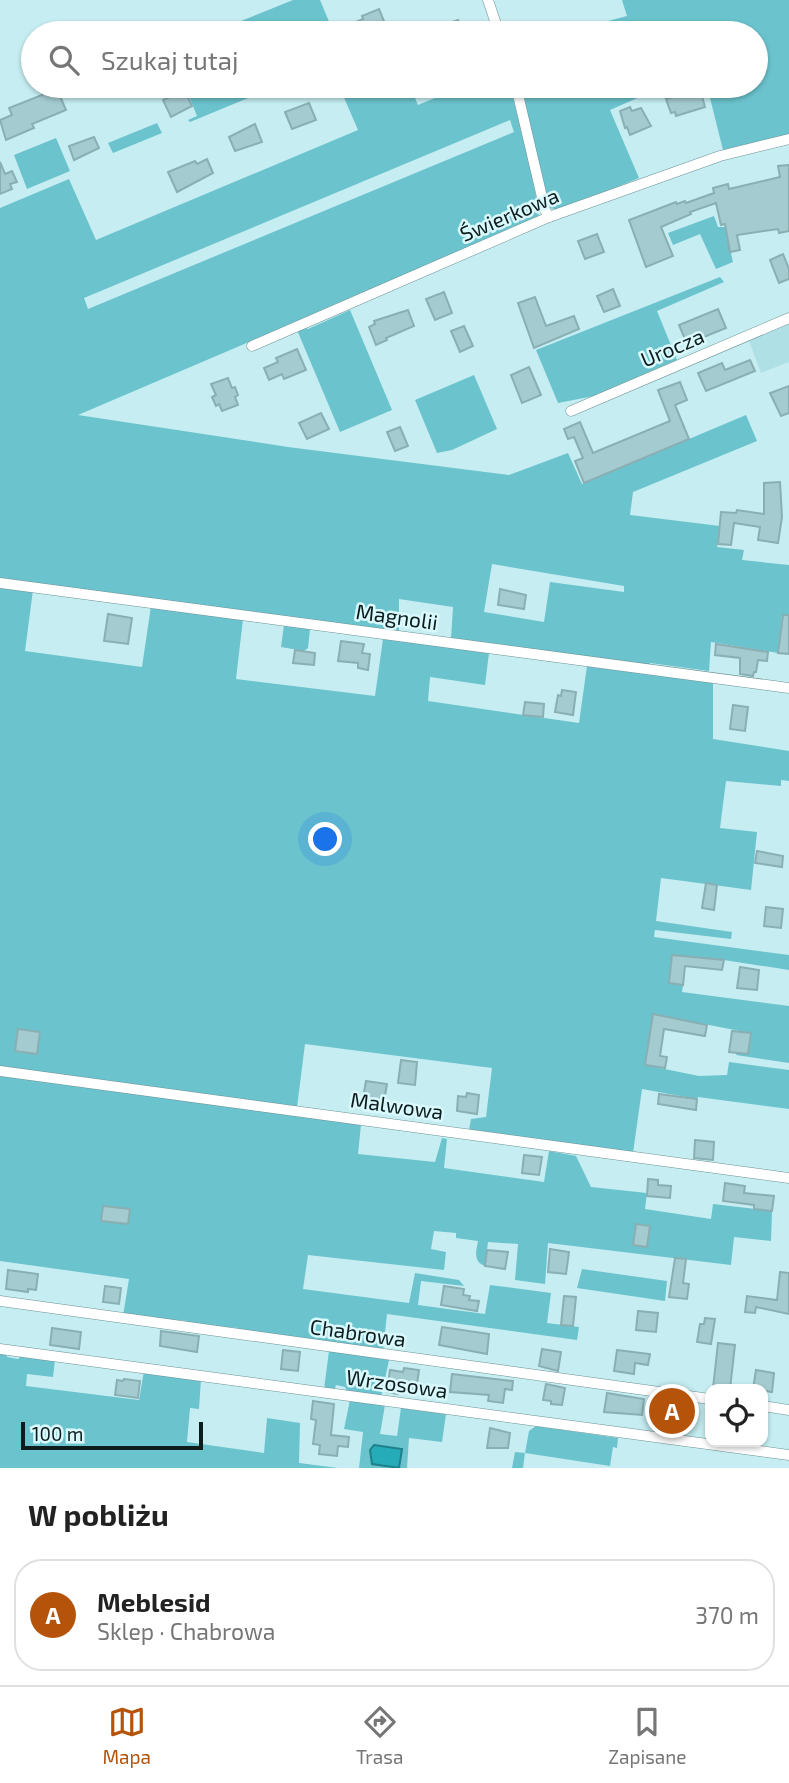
<!DOCTYPE html>
<html lang="pl">
<meta charset="utf-8">
<style>
body{margin:0;font-family:"Exo 2",sans-serif;background:#f2f2f2;color:#222}
.controls{position:absolute;right:21px;bottom:21px;display:grid;overflow:hidden;border-radius:14px;box-shadow:0 2px 5px #0004}
.controls button{width:63px;height:63px;display:grid;place-items:center;padding:0;border:0;border-bottom:2px solid #e0e0e0;background:#fff;color:#222;font:35px sans-serif}
.scale{position:absolute;left:21px;bottom:18px;width:182px;box-sizing:border-box;padding-left:7px;border:4px solid #0d1c1d;border-top:0;font-size:19px;line-height:24px;white-space:nowrap;color:#0d1c1d;-webkit-text-stroke:5px #d9f9fd;paint-order:stroke}
.you{position:absolute;left:326px;top:840px;width:24px;height:24px;margin:-18px;border:5px solid #fff;border-radius:50%;background:#1a73e8;box-shadow:0 0 0 10px #1a73e833}
.badge{display:grid;place-items:center;width:46px;height:46px;border-radius:50%;background:#b45309;color:#fff;font-size:23px;font-weight:700}
.pin{position:absolute;translate:-50% -50%;border:4px solid #fff;box-shadow:0 2px 7px #0006}
.list{margin:0;padding:0;list-style:none}
h2{display:flex;justify-content:space-between;align-items:center;height:91px;margin:0;padding:0 28px;font-size:30px}
h2 small{font-size:23px;font-weight:400;color:#767676}
.list li{display:grid;grid-template-columns:46px 1fr auto;gap:21px;align-items:center;box-sizing:border-box;height:112px;margin:0 14px 14px;padding:0 14px;border:2px solid #e0e0e0;border-radius:28px}
.list b{display:block;font-size:26px;white-space:nowrap}
.list p{margin:0;font-size:23px;white-space:nowrap;color:#767676}
.list em{font-size:23px;font-style:normal;color:#767676}
.icon{flex:none;width:38px;height:38px;fill:none;stroke:currentColor;stroke-width:2;stroke-linecap:round;stroke-linejoin:round}
.map{position:relative;flex:none;width:789px;height:1468px;overflow:hidden}
.search{position:absolute;background:#fff;box-shadow:0 2px 5px #0004;left:21px;right:21px;top:21px;height:77px;display:flex;align-items:center;gap:18px;box-sizing:border-box;padding:0 24px;border-radius:38px;color:#767676;font-size:26px}
.sheet{height:217px;background:#fff}
nav{display:flex;justify-content:space-around;align-items:center;box-sizing:border-box;height:98px;border-top:2px solid #e0e0e0;background:#fff;font-size:19px;color:#767676}
nav a{display:grid;justify-items:center;gap:4px}
nav .on{color:#b45309}
.map>svg:first-child{display:block}
</style>
<div class="map">
<svg width="789" height="1468" viewBox="0 0 789 1468">
<rect width="100%" height="100%" fill="#c6eef2"/>
<path fill="#afe0e5" d="M789,324V362L761,373L749,341Z"/>
<g fill="#6bc3cd" fill-rule="evenodd">
<path d="M293,0H320L330,24L315,31V33H211Z"/>
<path d="M622,0H789V134L723,150L707,86H756V33H562L627,16Z"/>
<path d="M185,86H277L190,122L188,120L197,116Z"/>
<path d="M339,86H410L418,105L464,86H510L533,176L539,218L78,415L288,447L509,475L568,453L582,484L746,415L757,441L633,492L630,515L720,526L717,547L744,550L742,560L789,565V617L782,616L778,653L711,642L709,671L650,663V666L451,639L453,607L399,599V631L0,580V208L69,179L96,240L358,130ZM510,120L514,132L88,309L84,298ZM492,564L624,586V592L550,582L544,622L484,612Z"/>
<path d="M521,86H678L651,92L610,110L639,178L561,210L548,208Z"/>
<path d="M157,123L162,133L113,153L108,143Z"/>
<path d="M56,138L70,171L27,189L14,155Z"/>
<path d="M714,216L718,227H725L733,262L716,269L700,234L673,245L668,233Z"/>
<path d="M720,277L724,282L657,311L677,360L594,396L558,403L536,350Z"/>
<path d="M350,310L392,410L340,432L297,330L303,327L308,329Z"/>
<path d="M474,375L497,429L452,450L437,453L415,400Z"/>
<path d="M0,586L33,590L25,651L142,667L151,606L243,619L236,679L375,696L383,639L489,653L485,685L430,677L428,701L579,723L587,666L713,683V739L789,751V781L781,780V786L726,781L720,828L757,832L751,890L661,878L656,921L732,932L731,939L655,930L654,937L789,955V970L724,960L672,956L669,983L683,985L682,992L789,1006V1063L736,1055L737,1053L748,1054L750,1033L653,1014L645,1065L699,1076L727,1075L729,1062L789,1070V1109L698,1097L697,1099L642,1089L633,1153L469,1130L471,1119L486,1117L492,1068L305,1044L296,1115L361,1125L358,1154L435,1162L442,1138L447,1139L444,1168L544,1182L549,1151L576,1156L591,1187L647,1193L645,1209L711,1219L713,1204L772,1211L771,1241L734,1237L731,1265L548,1243L545,1284L515,1280L518,1244L488,1242L485,1266C473,1262 476,1251 478,1241L456,1238V1233L434,1231L431,1249L446,1252L444,1270L308,1255L303,1289L409,1303L415,1273L459,1280L464,1286L421,1281L418,1305L485,1314L490,1285L551,1293L547,1323L579,1327L577,1340L387,1314L383,1351L241,1332L238,1328L228,1327L224,1329L187,1324V1321L175,1320L170,1322L123,1316L129,1279L0,1261Z"/>
<path d="M284,625L310,629L308,648L304,651L281,647Z"/>
<path d="M582,1269L667,1281L665,1301L577,1288Z"/>
<path d="M329,1351L389,1360L381,1397L347,1392L345,1387L336,1385L334,1391L324,1389Z"/>
<path d="M0,1353H6L7,1357L18,1359L21,1356L55,1360L53,1377L27,1374L26,1386L139,1400L144,1371L201,1379L199,1409L190,1408L187,1442L264,1453L267,1418L300,1423L299,1463L338,1468H0Z"/>
<path d="M350,1400L385,1405L380,1434L397,1436L401,1408L446,1414L442,1442L409,1438L407,1468H359L363,1432L344,1429Z"/>
<path d="M536,1426L618,1438L617,1448L613,1447L610,1466L525,1453L523,1468H512L515,1452L525,1453L529,1431Z"/>
</g>
<path fill="#26abb8" stroke="#1e808a" stroke-width="2" d="M374,1445L402,1449L399,1468L372,1464L370,1450Z"/>
<g fill="#a4cbd0" stroke="#89afb3" stroke-width="2">
<path d="M379,9L388,31L381,33H330L363,19L362,16Z"/>
<path d="M458,20L464,33H425V32Z"/>
<path d="M57,89L66,110L32,124L34,128L6,140L0,120L12,115L9,108Z"/>
<path d="M700,89L705,107L676,116L675,112L671,113L666,99Z"/>
<path d="M180,92L182,95L186,93L192,106L171,117L163,100Z"/>
<path d="M309,103L316,120L292,129L285,112Z"/>
<path d="M630,107L632,111L641,108L651,126L630,135L627,127L625,128L620,111Z"/>
<path d="M255,124L262,142L235,151L229,137Z"/>
<path d="M94,137L99,148L74,160L69,146Z"/>
<path d="M207,159L213,173L177,192L168,172L195,161L197,164Z"/>
<path d="M0,162L5,174L12,171L17,182L10,184L12,189L0,194Z"/>
<path d="M789,165V231L779,233L778,229L737,235L740,250L730,252L725,224L721,225L716,203L690,212L691,214L661,227L673,256L646,267L629,220L676,202L677,204L685,201L686,203L714,193L713,188L728,184L729,189L780,177L778,166Z"/>
<path d="M597,234L604,252L585,259L578,241Z"/>
<path d="M783,254L789,269V279L779,283L770,260Z"/>
<path d="M613,289L620,306L604,312L597,296Z"/>
<path d="M444,292L452,313L435,320L426,299Z"/>
<path d="M535,297L546,326L574,316L579,329L534,348L518,303Z"/>
<path d="M718,309L726,328L687,344L679,325Z"/>
<path d="M408,310L414,326L386,338L387,340L376,345L369,327L375,324L374,321Z"/>
<path d="M464,326L473,346L460,352L451,331Z"/>
<path d="M297,349L306,370L284,379L282,374L269,380L264,368L278,362L276,358Z"/>
<path d="M750,360L755,371L706,391L698,373L722,363L725,370Z"/>
<path d="M529,367L541,395L522,403L511,375Z"/>
<path d="M228,378L232,388L235,387L238,395L235,397L238,405L222,411L219,404L216,406L212,397L216,395L211,384Z"/>
<path d="M680,382L687,400L675,405L689,439L584,483L575,461L583,458L574,437L568,439L564,429L580,422L593,453L670,421L658,390Z"/>
<path d="M789,386V413L781,416L770,393Z"/>
<path d="M321,413L329,429L307,439L299,423Z"/>
<path d="M400,427L408,446L395,451L387,432Z"/>
<path d="M780,482L782,517L778,543L758,540L760,527L734,523L731,545L718,544L721,512L736,513L737,510L764,514V483Z"/>
<path d="M500,589L526,595L524,609L498,605Z"/>
<path d="M108,614L132,618L128,644L104,641Z"/>
<path d="M783,615H789V654L778,653Z"/>
<path d="M341,641L364,644L362,653L370,654L368,670L358,668V663L338,661Z"/>
<path d="M716,644L768,652L767,661L758,660L756,672H754L753,676L740,674V658L715,655Z"/>
<path d="M295,650L315,653L314,665L293,663Z"/>
<path d="M562,690L576,692L573,715L555,712L558,695L561,696Z"/>
<path d="M525,702L544,704L543,717L523,715Z"/>
<path d="M733,705L748,707L745,731L730,729Z"/>
<path d="M757,851L783,856L782,867L755,863Z"/>
<path d="M706,883L717,885L714,910L702,908Z"/>
<path d="M766,907L783,909L781,928L764,926Z"/>
<path d="M672,955L724,960L722,970L685,966L683,985L669,983Z"/>
<path d="M740,967L759,970L757,990L737,988Z"/>
<path d="M653,1014L707,1025L705,1036L664,1029L660,1056L667,1057L665,1068L645,1065Z"/>
<path d="M18,1029L40,1032L37,1054L15,1051Z"/>
<path d="M732,1031L751,1033L748,1054L729,1052Z"/>
<path d="M401,1060L417,1062L415,1085L398,1083Z"/>
<path d="M366,1081L387,1084L383,1107L362,1104Z"/>
<path d="M467,1093L479,1095L477,1114L457,1111L458,1096L466,1097Z"/>
<path d="M659,1094L697,1099L696,1110L658,1104Z"/>
<path d="M695,1140L714,1142L713,1160L694,1158Z"/>
<path d="M524,1155L542,1157L539,1175L522,1173Z"/>
<path d="M648,1179L658,1180V1185L671,1186L670,1198L647,1196Z"/>
<path d="M725,1183L745,1186L744,1193L774,1196L772,1211L754,1209V1205L723,1201Z"/>
<path d="M103,1206L130,1209L128,1224L101,1221Z"/>
<path d="M636,1224L650,1226L647,1247L633,1245Z"/>
<path d="M550,1249L569,1252L566,1274L548,1272Z"/>
<path d="M487,1250L508,1252L505,1269L485,1266Z"/>
<path d="M675,1258L686,1259L683,1283L689,1284L687,1299L669,1297Z"/>
<path d="M8,1270L38,1274L36,1290L28,1289V1292L6,1289Z"/>
<path d="M780,1272L789,1273V1314L756,1307L755,1313L745,1312L747,1296L777,1300Z"/>
<path d="M105,1286L121,1288L119,1304L103,1302Z"/>
<path d="M444,1286L464,1289L463,1295L470,1296L469,1300L479,1301L477,1311L441,1305Z"/>
<path d="M564,1296L576,1297L573,1326L561,1325Z"/>
<path d="M638,1311L658,1313L656,1332L636,1330Z"/>
<path d="M705,1318L715,1319L711,1344L697,1342L700,1324H704Z"/>
<path d="M442,1327L489,1334L487,1354L439,1345Z"/>
<path d="M52,1328L81,1332L79,1349L50,1345Z"/>
<path d="M161,1331L199,1336L197,1352L160,1346Z"/>
<path d="M718,1343L735,1345L730,1389L713,1388Z"/>
<path d="M542,1349L561,1352L558,1371L539,1366Z"/>
<path d="M283,1350L300,1352L298,1371L281,1369Z"/>
<path d="M617,1350L650,1354L648,1365L635,1363L634,1374L614,1371Z"/>
<path d="M404,1368L419,1370L417,1384L413,1383L412,1391L399,1389L398,1394L387,1392L390,1370L403,1372Z"/>
<path d="M756,1370L774,1373L772,1392L753,1389Z"/>
<path d="M452,1374L513,1381L512,1390L505,1389L503,1403L488,1401L489,1395L450,1392Z"/>
<path d="M124,1379L140,1381L138,1398L115,1395L117,1380L123,1381Z"/>
<path d="M546,1384L565,1388L562,1405L551,1404V1401L543,1400Z"/>
<path d="M607,1393L644,1399L642,1415L604,1412Z"/>
<path d="M313,1401L334,1404L331,1435L349,1437L348,1447L338,1446L337,1456L319,1454L320,1445L313,1444L316,1420L311,1419Z"/>
<path d="M662,1403L682,1406L679,1433L659,1430Z"/>
<path d="M490,1428L510,1433L508,1448H487Z"/>
</g>
<g fill="none" stroke-linecap="round" stroke-linejoin="round">
<defs>
<g id="minor">
<path d="M488,0L499,33"/>
<path d="M516,86L545,210L549,217"/>
<path d="M252,346L549,217L720,156L789,139"/>
<path d="M571,411L789,318"/>
<path d="M0,583L789,688"/>
<path d="M0,1071L789,1178"/>
<path d="M0,1301L710,1399"/>
<path d="M0,1349L789,1455"/>
<path d="M763,1406L789,1410"/>
</g>
</defs>
<use href="#minor" stroke="#6c9195" stroke-width="11"/>
<use href="#minor" stroke="#fff" stroke-width="10"/>
</g>
<g text-anchor="middle" dominant-baseline="central" stroke-width="5" stroke-linejoin="round" paint-order="stroke">
<g font-size="21" fill="#0d1c1d" stroke="#d9f9fd">
<text transform="translate(509 214) rotate(-23)">Świerkowa</text>
<text transform="translate(672 347) rotate(-23)">Urocza</text>
<text transform="translate(397 616) rotate(8)">Magnolii</text>
<text transform="translate(397 1105) rotate(8)">Malwowa</text>
<text transform="translate(358 1332) rotate(8)">Chabrowa</text>
<text transform="translate(397 1383) rotate(8)">Wrzosowa</text>
</g>
</g>
</svg>
<div class="controls">
<button><svg class="icon" aria-label="locate" viewBox="0 0 24 24"><circle cx="12" cy="12" r="6"/><path d="M12 2v4M12 18v4M2 12h4M18 12h4"/></svg></button>
</div>
<div class="scale">100 m</div>
<div class="you"></div>
<div class="pin badge" style="left:672px;top:1411px">A</div>
<div class="search"><svg class="icon" aria-label="search" viewBox="0 0 24 24"><circle cx="10" cy="10" r="6"/><path d="M15 15l6 6"/></svg>Szukaj tutaj</div>
</div>
<section class="sheet">
<h2>W pobliżu<small></small></h2>
<ul class="list">
<li><span class="badge">A</span><div><b>Meblesid</b><p>Sklep · Chabrowa</p></div><em>370 m</em></li>
</ul>
</section>
<nav>
<a class="on"><svg class="icon" aria-label="map" viewBox="0 0 24 24"><path d="M3 6l6-2 6 2 6-2v14l-6 2-6-2-6 2zM9 4v14M15 6v14"/></svg>Mapa</a>
<a><svg class="icon" aria-label="directions" viewBox="0 0 24 24"><path d="M12 3l9 9-9 9-9-9zM9 14v-3h6M13 9l2 2-2 2"/></svg>Trasa</a>
<a><svg class="icon" aria-label="saved" viewBox="0 0 24 24"><path d="M7 4h10v16l-5-4-5 4z"/></svg>Zapisane</a>
</nav>
